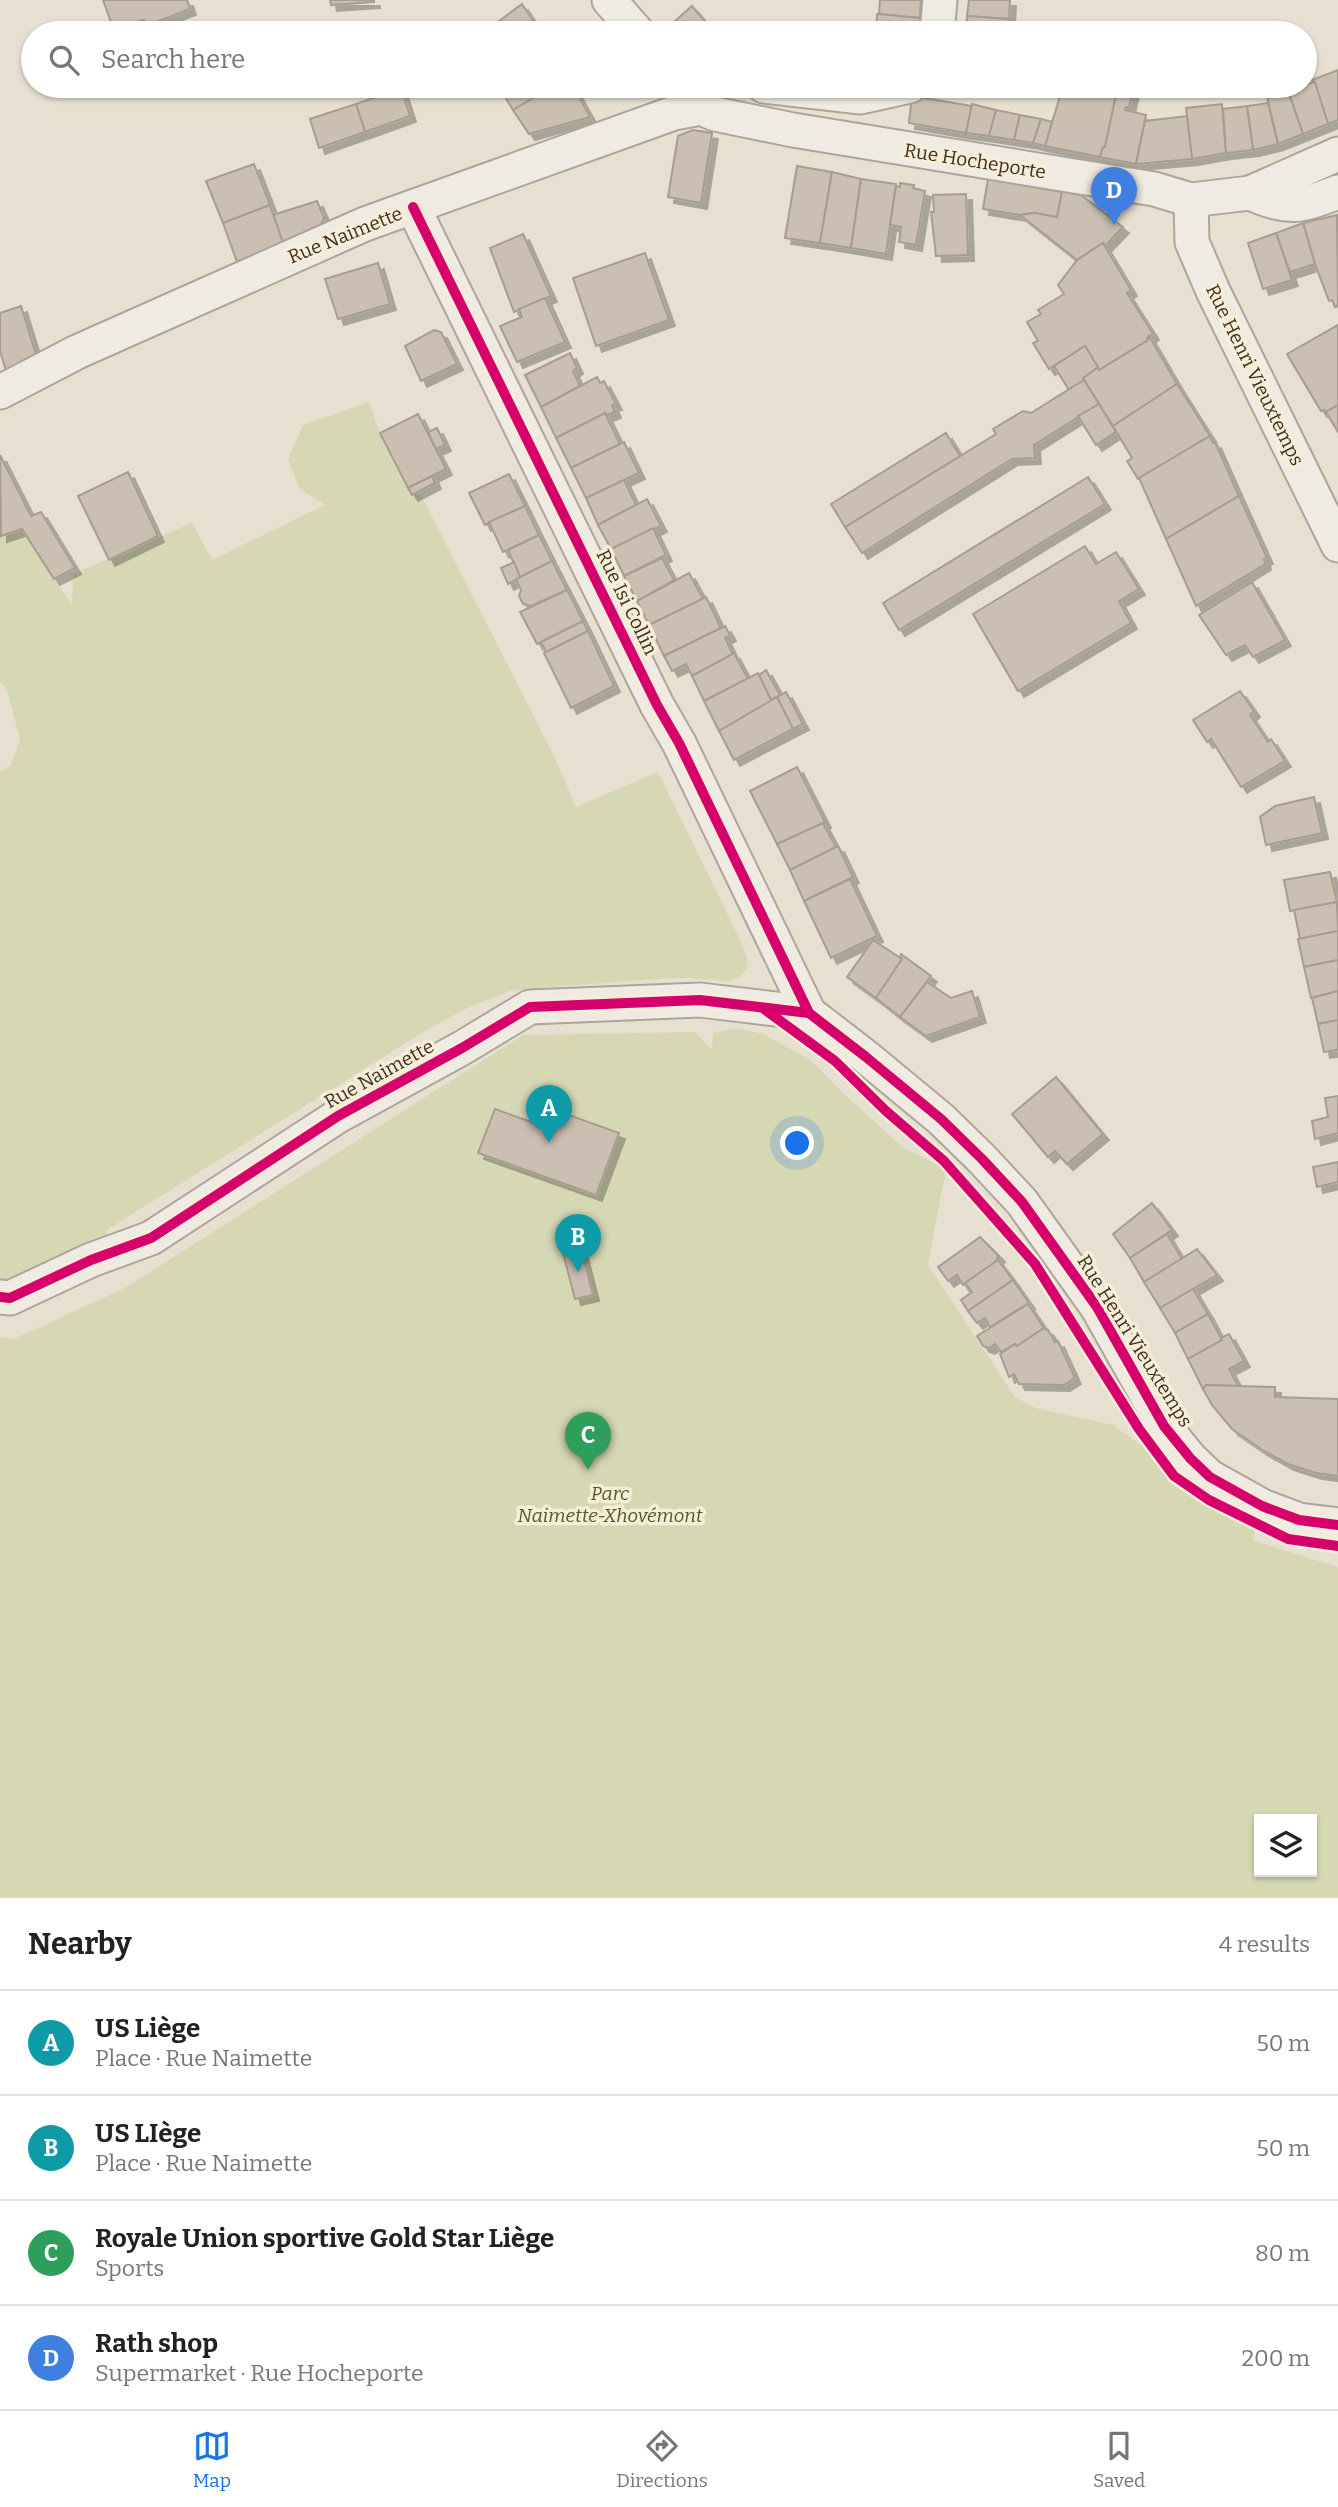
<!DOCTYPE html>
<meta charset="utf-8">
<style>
body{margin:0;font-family:Bitter,serif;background:#f2f2f2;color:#222}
.controls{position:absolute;right:21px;bottom:21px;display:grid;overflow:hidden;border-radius:0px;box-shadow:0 2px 5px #0004}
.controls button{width:63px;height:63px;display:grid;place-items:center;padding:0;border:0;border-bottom:2px solid #e0e0e0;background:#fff;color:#222;font:35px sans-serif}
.you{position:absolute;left:798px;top:1144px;width:24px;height:24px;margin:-18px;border:5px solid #fff;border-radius:50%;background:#1a73e8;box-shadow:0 0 0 10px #1a73e833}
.badge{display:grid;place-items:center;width:46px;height:46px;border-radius:50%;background:#1a73e8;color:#fff;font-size:23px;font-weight:700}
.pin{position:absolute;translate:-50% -58px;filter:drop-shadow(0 2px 4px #0008)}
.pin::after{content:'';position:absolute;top:37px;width:24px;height:21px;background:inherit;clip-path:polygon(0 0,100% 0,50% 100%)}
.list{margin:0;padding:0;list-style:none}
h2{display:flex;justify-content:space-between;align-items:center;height:91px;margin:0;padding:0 28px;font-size:30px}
h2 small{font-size:23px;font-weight:400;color:#767676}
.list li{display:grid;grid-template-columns:46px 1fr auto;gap:21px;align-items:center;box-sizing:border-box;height:105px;padding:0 28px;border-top:2px solid #e0e0e0}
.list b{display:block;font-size:26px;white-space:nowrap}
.list p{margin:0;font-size:23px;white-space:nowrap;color:#767676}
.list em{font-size:23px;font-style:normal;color:#767676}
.icon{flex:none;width:38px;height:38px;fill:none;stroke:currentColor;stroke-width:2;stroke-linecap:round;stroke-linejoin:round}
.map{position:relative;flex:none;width:1338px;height:1898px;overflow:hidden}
.search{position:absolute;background:#fff;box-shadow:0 2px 5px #0004;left:21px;right:21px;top:21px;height:77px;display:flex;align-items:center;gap:18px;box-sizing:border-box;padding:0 24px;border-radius:38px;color:#767676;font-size:26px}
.sheet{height:511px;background:#fff}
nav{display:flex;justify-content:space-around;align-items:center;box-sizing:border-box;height:98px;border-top:2px solid #e0e0e0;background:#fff;font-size:19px;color:#767676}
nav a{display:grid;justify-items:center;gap:4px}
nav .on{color:#1a73e8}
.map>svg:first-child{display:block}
</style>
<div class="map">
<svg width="1338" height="1898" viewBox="0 0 1338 1898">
<defs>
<filter id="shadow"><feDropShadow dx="6" dy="6" stdDeviation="0" flood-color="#0004"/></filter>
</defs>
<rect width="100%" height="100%" fill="#e7e0d1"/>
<g fill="#d6d7b3" fill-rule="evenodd">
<path d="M369,402L380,433L408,488L412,495L419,491L555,758L576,807L658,772L742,944L747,957V968L740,977L727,981L686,978L640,980L513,990L467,1008L425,1031L105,1231L110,1242L46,1274L0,1283V772L11,765L20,739L7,690L0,681V534L1,536L22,529L72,605L73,574L192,523L212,560L325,505L300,489L288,459L303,425Z"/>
<path d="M735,1028L763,1034L811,1060L841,1091L902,1147L948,1170L943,1184L928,1265L1015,1397L1035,1408L1113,1425L1256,1528L1252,1540L1338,1567V1898H0V1337L14,1339L125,1288L523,1035L695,1032L712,1050L713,1033ZM1259,1819H1312V1872H1259Z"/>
</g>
<g fill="#cbbfb2" stroke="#a89c90" stroke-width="2" filter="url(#shadow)">
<path d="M103,0H187L190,9L146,26L144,20L139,21L144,33H115Z"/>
<path d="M330,0H374V2L331,5Z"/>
<path d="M880,0H921L920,18L879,14Z"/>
<path d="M969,0H1010L1009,19L967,16Z"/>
<path d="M522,4L541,33H483Z"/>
<path d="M692,6L715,33H671L667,28Z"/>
<path d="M877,14L920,18L919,33H876Z"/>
<path d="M967,16L1010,19L1009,33H966Z"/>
<path d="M1338,70V120L1328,124L1312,80Z"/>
<path d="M1315,82L1328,124L1303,134L1287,88Z"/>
<path d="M501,86H554L513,110L499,87Z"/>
<path d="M554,86H573L590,117L529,134L513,110Z"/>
<path d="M1063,86L1099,96L1101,86H1118L1105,147H1103L1100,157L1045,146Z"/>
<path d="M1118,86H1134L1129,107H1126L1125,110L1146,115L1136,164L1100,157L1103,147H1105Z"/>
<path d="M401,88L410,116L365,132L356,104Z"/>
<path d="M1287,88L1303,134L1278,144L1266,92Z"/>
<path d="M912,96L972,106L966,133L909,123Z"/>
<path d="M1268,103L1278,144L1253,150L1247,106Z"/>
<path d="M356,104L365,132L319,148L310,119Z"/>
<path d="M972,104L996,110L989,136L966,133Z"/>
<path d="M1222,104L1226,153L1192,159L1186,108Z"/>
<path d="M1247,106L1253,150L1226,153L1223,109Z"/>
<path d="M996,110L1020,115L1014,140L989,136Z"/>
<path d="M1020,115L1041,119L1033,143L1014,140Z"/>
<path d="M1187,116L1192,159L1136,164L1145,121Z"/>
<path d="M1041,119L1052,122L1045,146L1033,143Z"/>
<path d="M693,130L712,133L701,203L668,197L678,136Z"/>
<path d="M254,164L270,205L223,223L206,181Z"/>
<path d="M797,166L832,172L820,243L785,238Z"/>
<path d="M832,172L861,179L851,248L820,243Z"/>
<path d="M861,179L896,184L886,254L851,248Z"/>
<path d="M988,179L1062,192L1057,217L1035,213L1020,215L983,209Z"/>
<path d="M900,183L914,185L913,188L925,191L916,245L899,242L901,227L890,225L896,186L900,187Z"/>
<path d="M1062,192L1081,195L1123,227L1105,246L1103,243L1077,260L1020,215L1035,213L1057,217Z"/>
<path d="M966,194L968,255L936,256L931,212H934L933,195Z"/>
<path d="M317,201L324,217L318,232L283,243L273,215Z"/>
<path d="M270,205L283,243L237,262L223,223Z"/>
<path d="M1337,215L1338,306L1335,307L1332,300L1329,301L1315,264L1303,223Z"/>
<path d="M1303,223L1315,264L1290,272L1276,233Z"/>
<path d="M1276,233L1292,280L1263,289L1248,243Z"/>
<path d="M523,234L551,296L514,312L490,248Z"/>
<path d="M1103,243L1131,290L1127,293L1153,334L1147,338L1148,340L1099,370L1085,346L1049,369L1033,343L1038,341L1027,322L1041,314L1038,310L1064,294L1058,285L1077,260Z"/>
<path d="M645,253L669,320L596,346L573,278Z"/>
<path d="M378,263L390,304L338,319L325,279Z"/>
<path d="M545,298L565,342L517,362L500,326L522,317L519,309Z"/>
<path d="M21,306L37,358L7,374L0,351V313Z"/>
<path d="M1338,325V405L1326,412L1324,410L1321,411L1287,354Z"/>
<path d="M434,330L441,332L457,364L421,381L405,346Z"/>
<path d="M1149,336L1177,384L1113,426L1083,378L1098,367L1099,370L1148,340Z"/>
<path d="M1085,346L1098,367L1083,378L1084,380L1069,390L1054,366Z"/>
<path d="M570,353L577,368L573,371L580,386L541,407L525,375Z"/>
<path d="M597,377L600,383L604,381L616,404L612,405L615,412L607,415L605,413L556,438L541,407Z"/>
<path d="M1084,380L1099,404L1034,445L1035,458L1012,459L862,553L845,527L996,434L993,429L1023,411L1031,413Z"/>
<path d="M1177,384L1210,436L1138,479L1127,461L1132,458L1113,426Z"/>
<path d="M1099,404L1116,432L1096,445L1078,416Z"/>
<path d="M1338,405V432L1326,412Z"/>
<path d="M605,413L620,444L571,468L556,438Z"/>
<path d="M418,414L446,469L408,488L380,433Z"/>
<path d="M437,428L445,445L436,449L428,432Z"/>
<path d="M946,433L960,456L845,527L831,504Z"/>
<path d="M1210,436L1213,443L1215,442L1239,496L1166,539L1139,478Z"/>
<path d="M624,442L639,473L586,498L571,468Z"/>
<path d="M0,455L31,516L41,512L75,568L54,579L22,529L1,536Z"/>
<path d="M128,472L158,536L109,560L78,496Z"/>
<path d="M509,474L525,506L485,525L469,493Z"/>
<path d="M432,476L435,483L412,495L408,488Z"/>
<path d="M1088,477L1105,504L899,630L883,603Z"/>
<path d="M624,480L636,505L598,525L586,498Z"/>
<path d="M1239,496L1267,558L1264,559L1265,564L1196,606L1166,539Z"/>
<path d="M647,499L661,526L611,549L598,525Z"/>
<path d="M525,506L539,535L503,552L489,522Z"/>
<path d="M653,528L666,555L624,576L611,549Z"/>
<path d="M539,535L552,561L520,577L508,550Z"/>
<path d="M1085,546L1096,564L1116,552L1139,589L1119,601L1131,623L1018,691L973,614Z"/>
<path d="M662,558L674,580L637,601L624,576Z"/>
<path d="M552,561L567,590L531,606L523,604L519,596L521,590L516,579Z"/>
<path d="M514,562L520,577L508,584L501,568Z"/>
<path d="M689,573L703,599L649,625L637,601Z"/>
<path d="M1252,582L1285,640L1253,657L1245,645L1226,655L1199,615Z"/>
<path d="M567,590L583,621L537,644L520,612Z"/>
<path d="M706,597L721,628L664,656L649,625Z"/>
<path d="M583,621L588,631L546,652L541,642Z"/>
<path d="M725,626L730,635L725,638L733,654L692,676L686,664L672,671L664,656Z"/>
<path d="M588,631L614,686L571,708L544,653Z"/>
<path d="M734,653L748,679L704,701L692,676Z"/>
<path d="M766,670L780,695L771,700L759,675Z"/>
<path d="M758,673L772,702L719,731L704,701Z"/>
<path d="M1240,691L1254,711L1250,715L1268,742L1271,739L1285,761L1241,787L1211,739L1207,742L1193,720Z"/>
<path d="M786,692L803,724L793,729L777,697Z"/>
<path d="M777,697L793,729L734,760L719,731Z"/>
<path d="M797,767L825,822L777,844L750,791Z"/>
<path d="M1314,797L1322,833L1266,845L1260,817L1275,806Z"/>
<path d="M823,823L836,847L790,870L777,844Z"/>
<path d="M838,846L853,877L804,901L790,870Z"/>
<path d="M1330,872L1337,902L1290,911L1284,880Z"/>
<path d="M850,879L877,936L831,958L804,901Z"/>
<path d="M1337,902L1338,931L1300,939L1294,910Z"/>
<path d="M1338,931V960L1304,967L1298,939Z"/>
<path d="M873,940L902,959L876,998L847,977Z"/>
<path d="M901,954L931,976L900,1017L876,998L902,959L900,957Z"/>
<path d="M1338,960V991L1311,998L1304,967Z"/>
<path d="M927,982L951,998L972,991L980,1017L926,1036L900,1017Z"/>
<path d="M1338,991V1020L1318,1024L1312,998Z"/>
<path d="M1338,1020V1050L1324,1052L1318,1024Z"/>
<path d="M1056,1077L1103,1134L1067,1164L1055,1151L1048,1157L1012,1114Z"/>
<path d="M1338,1096V1133L1315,1139L1312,1121L1328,1117L1325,1098Z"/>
<path d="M495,1109L550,1129L558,1111L619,1133L596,1195L478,1153Z"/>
<path d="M1338,1162V1182L1317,1187L1313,1167Z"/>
<path d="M1152,1203L1172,1230L1130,1258L1113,1234Z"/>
<path d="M1167,1234L1182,1259L1144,1282L1130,1258Z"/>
<path d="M980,1237L999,1256L997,1258L998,1260L963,1285L957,1275L948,1281L938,1267Z"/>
<path d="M580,1244L593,1295L575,1299L562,1249Z"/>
<path d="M1197,1249L1217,1275L1160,1308L1144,1282Z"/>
<path d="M998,1260L1013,1280L968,1311L961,1300L972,1292L965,1283Z"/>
<path d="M1013,1280L1029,1303L990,1327L985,1318L977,1323L968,1311Z"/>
<path d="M1193,1289L1208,1314L1175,1333L1160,1308Z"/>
<path d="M1028,1304L1044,1328L1017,1346L1015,1344L1001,1352L995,1344L989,1348L983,1346L977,1336Z"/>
<path d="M1208,1314L1222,1340L1188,1359L1175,1333Z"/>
<path d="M1044,1328L1048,1330L1055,1342L1058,1341L1075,1378L1064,1385L1019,1384L1014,1374L1009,1377L1000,1354L1015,1344L1017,1346Z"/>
<path d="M1229,1334L1244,1361L1229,1369L1238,1386L1206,1385L1203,1389L1188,1359L1222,1340L1221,1338Z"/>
<path d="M1206,1385L1275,1387V1397L1338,1399V1476L1316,1473L1288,1464L1261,1449L1232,1429L1212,1405L1203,1389Z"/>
</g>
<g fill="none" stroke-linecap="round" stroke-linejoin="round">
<defs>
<g id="minor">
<path d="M609,0L638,33"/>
<path d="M937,33L940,0"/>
<path d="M764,86L861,97L910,86"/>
<path d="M701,108L715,114L793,130L1154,189L1191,200L1250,193L1338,154"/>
<path d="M1250,193C1290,210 1299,207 1338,192"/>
<path d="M1191,200L1192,242L1213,291L1338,545"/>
<path d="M413,207L657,705L679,743L809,1013L866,1057L941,1119L982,1159L1022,1202L1097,1307L1164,1426L1190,1458L1210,1477L1262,1506L1299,1520L1338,1525"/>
<path d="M0,392L77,352L365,224L674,113L701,108"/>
<path d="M0,1297L10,1298L91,1260L151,1238L338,1116L462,1048L530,1007L700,1000L809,1013"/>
</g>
</defs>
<use href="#minor" stroke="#ada599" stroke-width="37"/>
<use href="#minor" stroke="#efebe3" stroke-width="33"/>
<defs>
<g id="cycleway">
<path d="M413,207L657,705L679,743L809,1013L866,1057L941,1119L982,1159L1022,1202L1097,1307L1164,1426L1190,1458L1210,1477L1262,1506L1299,1520L1338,1525"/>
<path d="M764,1009L835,1061L886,1111L944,1161L1035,1264L1139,1429L1174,1476L1209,1500L1288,1539L1338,1546"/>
<path d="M0,1297L10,1298L91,1260L151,1238L338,1116L462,1048L530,1007L700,1000L809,1013"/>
</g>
</defs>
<use href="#cycleway" stroke="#f7eed8" stroke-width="15"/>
<use href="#cycleway" stroke="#d6006c" stroke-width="10"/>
</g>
<g text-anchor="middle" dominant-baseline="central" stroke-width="7" stroke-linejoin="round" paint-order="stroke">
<g font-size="19" fill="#3d2e20" stroke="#f7eed8">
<text transform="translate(975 161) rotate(9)">Rue Hocheporte</text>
<text transform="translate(345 235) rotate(-22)">Rue Naimette</text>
<text transform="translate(1255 375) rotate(64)">Rue Henri Vieuxtemps</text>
<text transform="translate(627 602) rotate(64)">Rue Isi Collin</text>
<text transform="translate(379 1074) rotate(-29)">Rue Naimette</text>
<text transform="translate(1135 1341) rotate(58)">Rue Henri Vieuxtemps</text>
</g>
<g font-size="19" font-style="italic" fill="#4d5a26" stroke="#f7eed8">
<text x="610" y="1493">Parc<tspan x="610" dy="22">Naimette-Xhovémont</tspan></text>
</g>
</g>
</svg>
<div class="controls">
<button><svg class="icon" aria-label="layers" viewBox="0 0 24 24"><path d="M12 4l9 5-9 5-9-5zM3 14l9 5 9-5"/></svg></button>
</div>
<div class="you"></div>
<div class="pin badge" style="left:549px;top:1143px;background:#0f9aa8">A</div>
<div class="pin badge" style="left:578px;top:1272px;background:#0f9aa8">B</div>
<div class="pin badge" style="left:588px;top:1470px;background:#2e9e5b">C</div>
<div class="pin badge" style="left:1114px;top:225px;background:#3f7fe0">D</div>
<div class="search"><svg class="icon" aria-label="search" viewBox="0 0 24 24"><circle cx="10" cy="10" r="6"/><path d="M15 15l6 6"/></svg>Search here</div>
</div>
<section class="sheet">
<h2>Nearby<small>4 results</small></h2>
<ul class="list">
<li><span class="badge" style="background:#0f9aa8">A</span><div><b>US Liège</b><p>Place · Rue Naimette</p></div><em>50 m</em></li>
<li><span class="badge" style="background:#0f9aa8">B</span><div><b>US LIège</b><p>Place · Rue Naimette</p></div><em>50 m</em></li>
<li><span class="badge" style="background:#2e9e5b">C</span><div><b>Royale Union sportive Gold Star Liège</b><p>Sports</p></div><em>80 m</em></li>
<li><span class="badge" style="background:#3f7fe0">D</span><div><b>Rath shop</b><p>Supermarket · Rue Hocheporte</p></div><em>200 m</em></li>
</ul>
</section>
<nav>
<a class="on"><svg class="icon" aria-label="map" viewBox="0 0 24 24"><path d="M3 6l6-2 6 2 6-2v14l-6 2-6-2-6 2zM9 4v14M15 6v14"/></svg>Map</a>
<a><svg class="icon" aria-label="directions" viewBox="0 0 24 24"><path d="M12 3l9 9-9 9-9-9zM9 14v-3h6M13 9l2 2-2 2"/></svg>Directions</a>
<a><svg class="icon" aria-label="saved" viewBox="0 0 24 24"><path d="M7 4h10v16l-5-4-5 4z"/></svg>Saved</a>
</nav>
